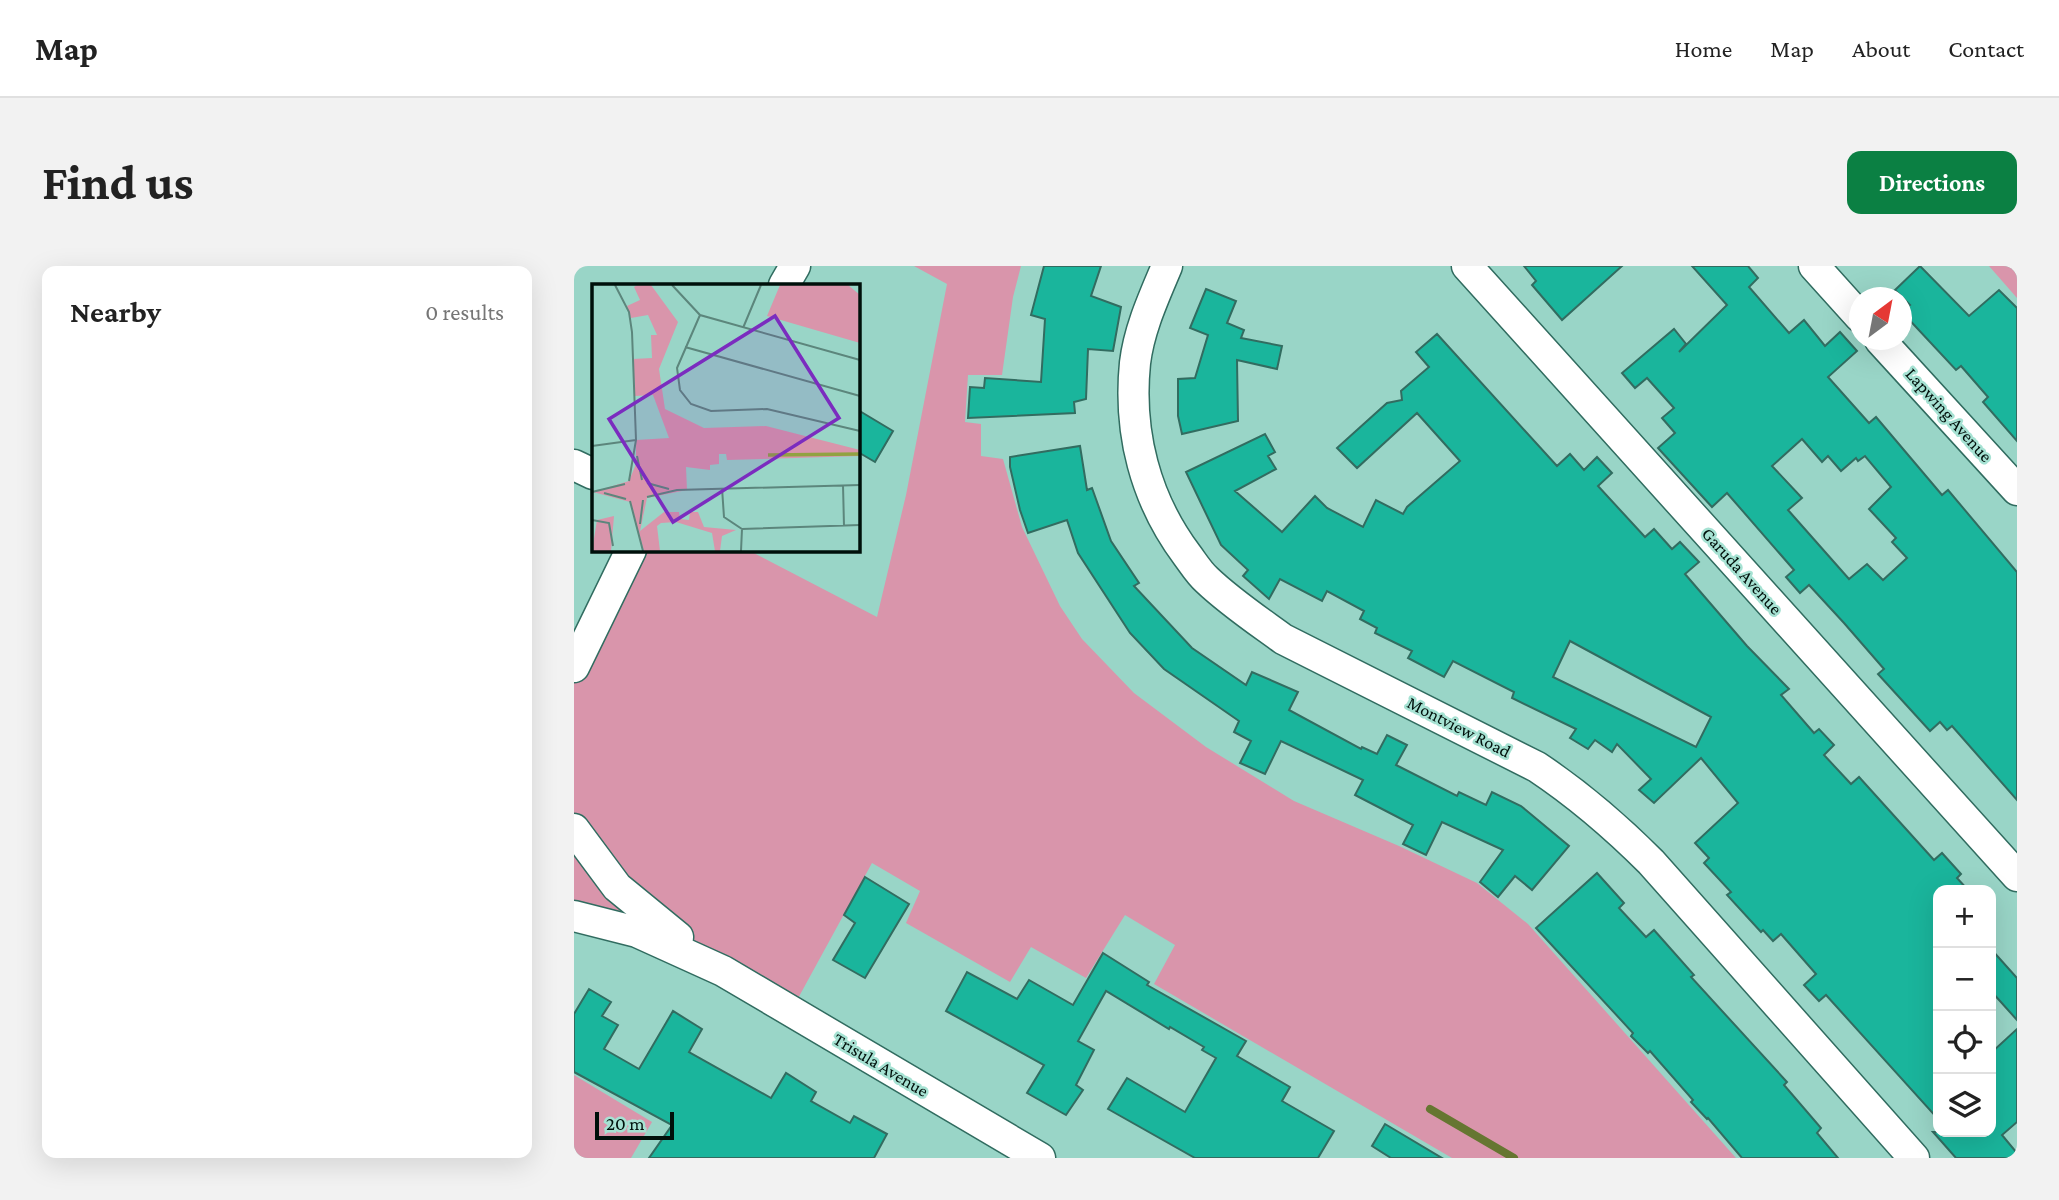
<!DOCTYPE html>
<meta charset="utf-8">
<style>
body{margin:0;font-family:"Crimson Pro",serif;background:#f2f2f2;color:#222}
.controls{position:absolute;right:21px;bottom:21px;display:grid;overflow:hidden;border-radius:14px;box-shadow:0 7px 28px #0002}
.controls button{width:63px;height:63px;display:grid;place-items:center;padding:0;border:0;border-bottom:2px solid #e0e0e0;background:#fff;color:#222;font:35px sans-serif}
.compass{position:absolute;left:1275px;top:21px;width:63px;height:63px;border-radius:50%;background:#fff;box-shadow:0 7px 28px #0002;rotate:32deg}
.scale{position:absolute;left:21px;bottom:18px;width:79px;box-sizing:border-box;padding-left:7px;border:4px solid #00100b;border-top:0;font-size:19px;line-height:24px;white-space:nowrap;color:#00100b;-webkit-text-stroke:5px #a6e2d3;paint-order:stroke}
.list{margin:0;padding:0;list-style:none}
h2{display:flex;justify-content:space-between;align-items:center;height:91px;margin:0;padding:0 28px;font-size:30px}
h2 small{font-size:23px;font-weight:400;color:#767676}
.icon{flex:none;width:38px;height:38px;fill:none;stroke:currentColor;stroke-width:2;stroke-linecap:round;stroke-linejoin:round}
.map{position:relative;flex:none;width:1443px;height:892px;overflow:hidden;border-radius:14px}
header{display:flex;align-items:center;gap:42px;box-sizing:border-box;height:98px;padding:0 35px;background:#fff;border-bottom:2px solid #e0e0e0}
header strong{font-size:33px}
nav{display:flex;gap:38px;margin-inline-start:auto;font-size:24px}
.intro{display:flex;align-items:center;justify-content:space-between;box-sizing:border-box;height:168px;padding:0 42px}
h1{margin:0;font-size:49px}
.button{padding:18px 32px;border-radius:14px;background:#0b8043;color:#fff;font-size:24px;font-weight:700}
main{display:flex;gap:42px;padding:0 42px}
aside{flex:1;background:#fff;border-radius:14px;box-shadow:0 7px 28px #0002}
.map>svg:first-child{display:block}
</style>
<header>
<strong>Map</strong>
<nav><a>Home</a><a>Map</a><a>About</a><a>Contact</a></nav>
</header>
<div class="intro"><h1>Find us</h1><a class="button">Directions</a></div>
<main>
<aside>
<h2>Nearby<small>0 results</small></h2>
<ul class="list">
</ul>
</aside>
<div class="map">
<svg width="1443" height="892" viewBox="0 0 1443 892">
<rect width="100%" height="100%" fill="#99d5c7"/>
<g fill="#d995ab">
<path d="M340,0H447L439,31L428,109H394L391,156L407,158V190L429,193L448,261L486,340L508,373L560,427L632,481L720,535L825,580L903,617L954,658L1162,892H878L580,718L601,679L551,649L512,712L457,681L436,716L332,657L346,625L298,597L216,747L0,652V375L56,284H174L303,351L332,229L373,18Z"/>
<path d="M1415,0H1443V32Z"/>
<path d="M0,809L78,856L57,892H0Z"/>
</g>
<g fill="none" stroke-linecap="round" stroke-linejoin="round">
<path stroke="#667631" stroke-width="8" d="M856,843L940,892"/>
</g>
<g fill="#1ab59c" stroke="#326c60" stroke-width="2" fill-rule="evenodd">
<path d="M470,0H527L517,30L547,41L539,85L514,83L512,133L500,136L501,147L394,152L396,121L410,122L411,112L467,116L471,53L457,49Z"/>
<path d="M950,0H1048L988,54L958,19L962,15Z"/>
<path d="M1118,0H1174L1184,12L1175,21L1215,67L1230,54L1251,80L1266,66L1283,85L1254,111L1295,157L1302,151L1368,229L1374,224L1443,306V534L1378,460L1373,464L1366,456L1356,465L1304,408L1310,403L1270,357L1235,319L1226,327L1212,311L1220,304L1153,227L1138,241L1084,182L1101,167L1088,152L1100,142L1073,112L1061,122L1048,107L1100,63L1112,78L1105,86L1153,39ZM1228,173L1248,196L1254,190L1267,205L1282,192L1284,195L1291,190L1317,221L1295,243L1322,272L1318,276L1333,292L1309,314L1293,298L1275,313L1214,244L1228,232L1198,200Z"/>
<path d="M1346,0L1395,50L1425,24L1443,42V175L1409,136L1414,131L1387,100L1382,104L1328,46L1336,39L1321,24Z"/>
<path d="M632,23L662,35L653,57L670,64L667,72L708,80L703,103L663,94L664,155L608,168L604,150V113L621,112L634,69L616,62Z"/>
<path d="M863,68L983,200L996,188L1010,204L1023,191L1038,207L1024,220L1071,271L1080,263L1098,283L1106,276L1125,296L1111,308L1173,380L1215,423L1207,429L1240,467L1245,463L1260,479L1250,489L1277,518L1285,511L1360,594L1368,587L1387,608L1383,612L1394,624H1364V853L1252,729L1245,735L1230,719L1242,708L1207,668L1199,675L1189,664L1187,666L1153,629L1157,626L1130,597L1135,592L1121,577L1164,537L1127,492L1080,537L1065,524L1077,513L1043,478L1038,486L1021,474L1014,483L996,472L1002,463L938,432L940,426L879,395L870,411L834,392L838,385L801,367L803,362L786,353L790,345L753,325L748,335L706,313L695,333L669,310L674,304L647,279L612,206L691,168L701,186L694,190L702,203L661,225L708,266L741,230L753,242L789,261L802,234L829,248L833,241L886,195L843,147L783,202L763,182L813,137L828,134L827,125L855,101L842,86ZM996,375L1137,451L1122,481L979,411Z"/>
<path d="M284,144L319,165L301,196L284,186Z"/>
<path d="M506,180L513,224L518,222L537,275L565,317L560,320L618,382L672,419L678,406L724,426L715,444L787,483L788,481L803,488L813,469L833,479L822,499L883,530L885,526L912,539L918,526L947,540L995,580L958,624L941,610L924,631L906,616L929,584L868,556L852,589L829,578L839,559L781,529L789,514L707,475L691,508L666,497L677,475L660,466L665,455L590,403L556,367L504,287L493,254L454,267L446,244L436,201V191Z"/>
<path d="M1023,607L1050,637L1045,642L1072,671L1080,664L1120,709L1117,711L1213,816L1210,819L1247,862L1243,867L1264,892H1168L1134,852L1133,853L1117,836L1119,834L1076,785L1074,787L1057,770L1059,767L962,662Z"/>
<path d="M291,611L335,638L291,712L259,694L281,657L270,649Z"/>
<path d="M1417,683L1443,712V754L1417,725Z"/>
<path d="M529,687L575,716L573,719L672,775L663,790L716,821L708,835L760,865L744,892H621L534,843L553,812L611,846L642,792L628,784L630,781L596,761L595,763L532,725L504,775L520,784L502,819L509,824L492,849L453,827L470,799L372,745L393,706L443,733L455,714L499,739Z"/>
<path d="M15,723L37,736L28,750L44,759L30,783L65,803L99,745L128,763L115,786L197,832L212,807L242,826L237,835L276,857L280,850L313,868L300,892H75L98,859L0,806V748Z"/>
<path d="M1443,763V856L1428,869L1443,887V892H1382L1359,866H1417V787Z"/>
<path d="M811,858L868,892H817L798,880Z"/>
</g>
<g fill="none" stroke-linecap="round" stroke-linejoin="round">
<defs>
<g id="minor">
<path d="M593,0C580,31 565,63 561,97C554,166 571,233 613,289C619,297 625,307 633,314C656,336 683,354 709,373L963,501C1005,529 1041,560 1077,596L1340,892"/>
<path d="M893,0L1443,610"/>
<path d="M1240,0L1286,51"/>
<path d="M210,19L221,0"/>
<path d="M1306,74L1443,224"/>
<path d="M0,199L19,208"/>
<path d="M0,401L57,284"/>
<path d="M0,563L43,621L104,671"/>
<path d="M0,650L63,666L149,705L466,892"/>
</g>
</defs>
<use href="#minor" stroke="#316c60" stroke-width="33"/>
<use href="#minor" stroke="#fff" stroke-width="30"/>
</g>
<g text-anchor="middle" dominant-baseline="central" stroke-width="5" stroke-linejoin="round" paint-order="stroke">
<g font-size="18" fill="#00100b" stroke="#a6e2d3">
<text transform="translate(1375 149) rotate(48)">Lapwing Avenue</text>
<text transform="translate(1168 305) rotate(48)">Garuda Avenue</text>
<text transform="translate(885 461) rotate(27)">Montview Road</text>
<text transform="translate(307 799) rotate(31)">Trisula Avenue</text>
</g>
</g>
<g transform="translate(18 18)">
<rect width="268" height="268" fill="#99d5c7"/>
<path d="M45,1H59L86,38L67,85L73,125L112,144L174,142L268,166V172L135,176L134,170H127V180L118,181V186L94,183L95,206L55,214L48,247L72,228H87L88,235L97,236L98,228H106L112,243L144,246L130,252L128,267H123L120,249L84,238L69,239L65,242L68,267H52L38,218L1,208L37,197L44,180V156L77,154L61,111L43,112L41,75L60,74L59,51H65L56,31L39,34L35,22L48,16L42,3ZM188,1H256L268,11V59L175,32ZM22,232L19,267H0L5,236Z" fill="#d995ab"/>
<path fill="none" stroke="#91a241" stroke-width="3.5" d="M176,171L268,170"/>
<path fill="none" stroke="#5c867c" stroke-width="2" d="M23,1L37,28L40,48L44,156L37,197M80,1L108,31L268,76M108,31L85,84L88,106L99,120L119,127L175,125L268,147M151,44L169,1M93,63L268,112M0,162L44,156M45,172L50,196M55,199L77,205M251,201L252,242M130,204L132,233L150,245L268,241M0,208L33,200M12,209L34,215M55,213L85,206L268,201M38,217L51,267M0,236L17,239L21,262M48,240L51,216M149,267L150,245"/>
<path fill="#7b2cbf" fill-opacity="0.15" stroke="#7b2cbf" stroke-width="3.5" d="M183,32L247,134L81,238L17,135Z"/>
<rect width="268" height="268" fill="none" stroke="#00100b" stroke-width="3.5"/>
</g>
</svg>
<div class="controls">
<button>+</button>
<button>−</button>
<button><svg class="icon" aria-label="locate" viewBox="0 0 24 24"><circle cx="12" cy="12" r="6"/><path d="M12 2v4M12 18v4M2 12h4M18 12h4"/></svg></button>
<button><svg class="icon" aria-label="layers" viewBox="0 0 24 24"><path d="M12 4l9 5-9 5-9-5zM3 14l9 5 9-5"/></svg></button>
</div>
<svg class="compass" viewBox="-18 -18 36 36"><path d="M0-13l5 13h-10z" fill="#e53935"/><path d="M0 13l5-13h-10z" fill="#767676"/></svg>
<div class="scale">20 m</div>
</div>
</main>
